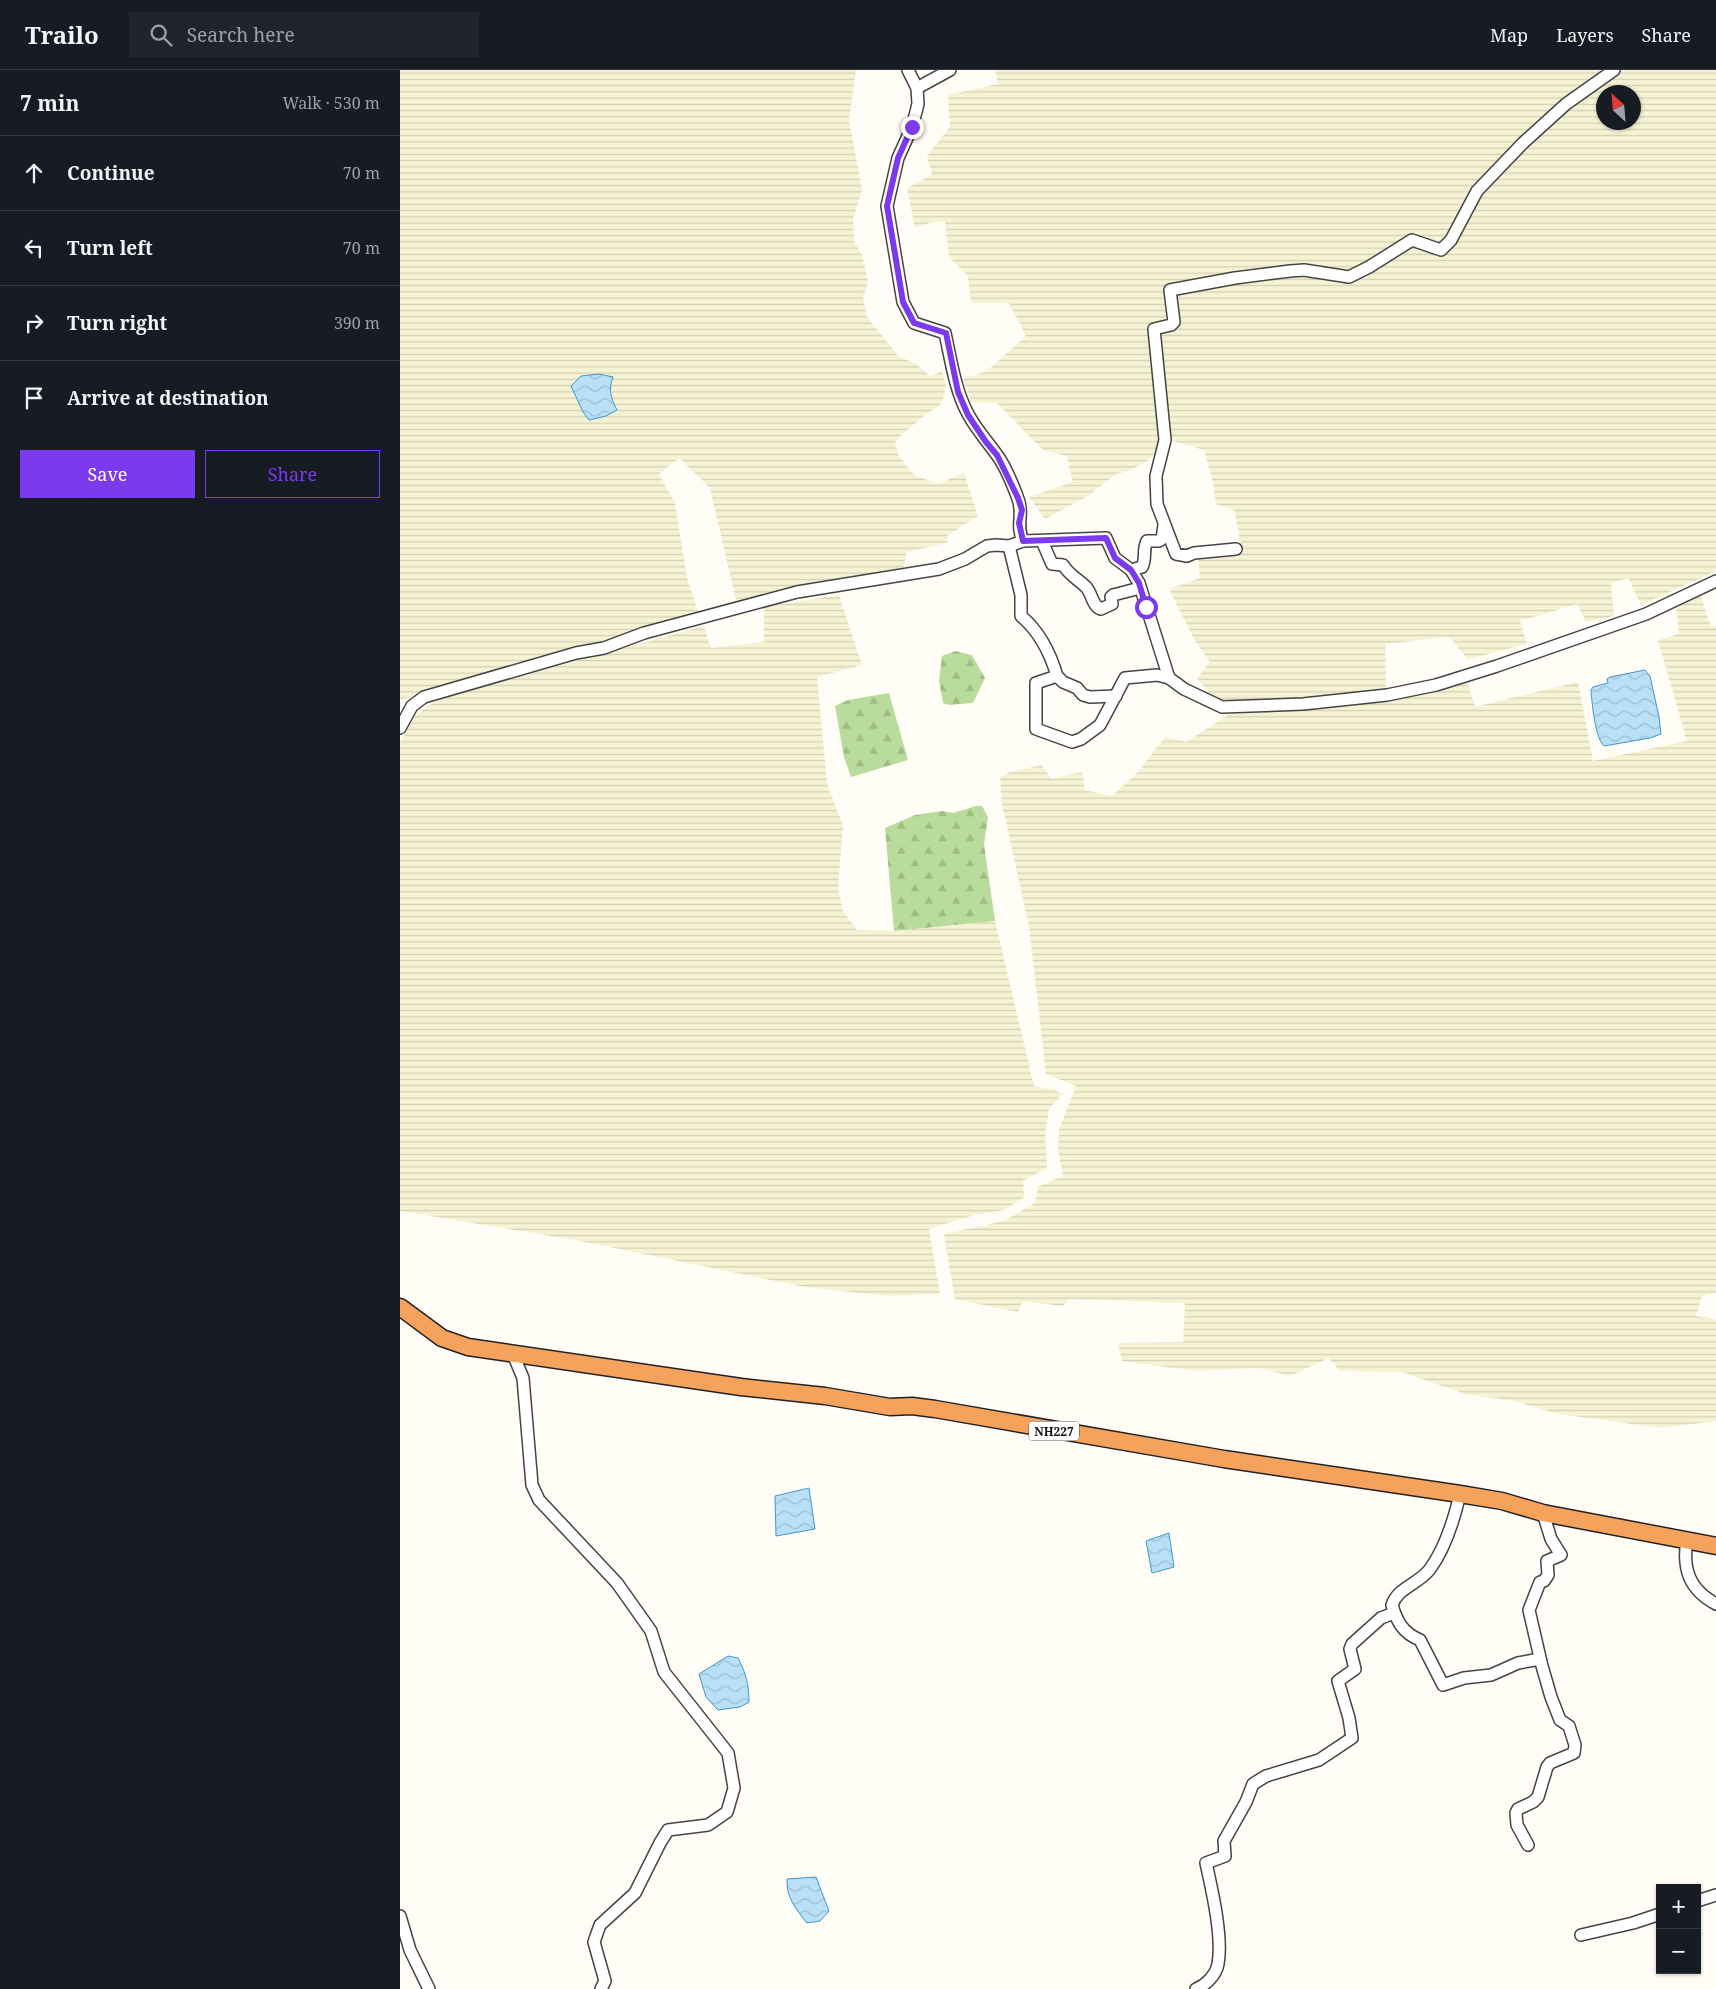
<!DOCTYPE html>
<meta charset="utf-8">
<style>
body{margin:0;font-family:"Noto Serif",serif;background:#20242c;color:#f1f3f6}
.controls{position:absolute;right:15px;bottom:15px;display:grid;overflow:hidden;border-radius:0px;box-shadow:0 1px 4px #0004}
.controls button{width:45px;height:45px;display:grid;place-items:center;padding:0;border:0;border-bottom:1px solid #363941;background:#171b24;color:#f1f3f6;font:25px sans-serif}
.compass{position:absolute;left:1196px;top:15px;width:45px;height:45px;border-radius:50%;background:#171b24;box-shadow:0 1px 4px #0004;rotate:334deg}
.stop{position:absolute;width:15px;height:15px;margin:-11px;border:4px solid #7c3aed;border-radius:50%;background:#fff}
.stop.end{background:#7c3aed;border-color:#fff;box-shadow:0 1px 5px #0008}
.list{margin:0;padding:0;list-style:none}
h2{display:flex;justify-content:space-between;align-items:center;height:65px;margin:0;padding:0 20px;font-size:21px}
h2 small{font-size:16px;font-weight:400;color:#9ea1a6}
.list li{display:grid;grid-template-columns:32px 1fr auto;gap:15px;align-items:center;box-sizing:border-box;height:75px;padding:0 20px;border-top:1px solid #363941}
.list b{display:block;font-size:19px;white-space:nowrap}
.list em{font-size:16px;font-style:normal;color:#9ea1a6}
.actions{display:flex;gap:10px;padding:15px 20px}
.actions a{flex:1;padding:11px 0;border:1px solid #7c3aed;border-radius:0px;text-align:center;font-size:18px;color:#7c3aed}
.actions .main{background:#7c3aed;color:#fff}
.icon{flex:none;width:28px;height:28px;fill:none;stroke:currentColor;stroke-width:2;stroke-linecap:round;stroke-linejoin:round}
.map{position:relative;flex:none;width:1316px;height:1919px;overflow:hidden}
header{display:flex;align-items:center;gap:30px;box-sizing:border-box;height:70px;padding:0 25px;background:#171b24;border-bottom:1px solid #363941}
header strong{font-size:24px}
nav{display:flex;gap:28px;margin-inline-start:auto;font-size:18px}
.search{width:350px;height:45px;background:#20242c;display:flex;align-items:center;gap:12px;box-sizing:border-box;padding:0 18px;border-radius:0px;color:#9ea1a6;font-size:19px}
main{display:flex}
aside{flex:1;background:#171b24}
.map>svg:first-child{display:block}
</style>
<header>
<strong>Trailo</strong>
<div class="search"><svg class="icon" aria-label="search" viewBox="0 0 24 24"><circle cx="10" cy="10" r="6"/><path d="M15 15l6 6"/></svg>Search here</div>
<nav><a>Map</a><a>Layers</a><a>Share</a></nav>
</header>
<main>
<aside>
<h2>7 min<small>Walk · 530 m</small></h2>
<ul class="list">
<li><svg class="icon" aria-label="ahead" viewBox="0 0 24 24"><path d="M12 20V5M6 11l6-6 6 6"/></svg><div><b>Continue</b></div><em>70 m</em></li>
<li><svg class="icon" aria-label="left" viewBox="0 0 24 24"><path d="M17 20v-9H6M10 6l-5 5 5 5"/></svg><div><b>Turn left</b></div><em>70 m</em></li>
<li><svg class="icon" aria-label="right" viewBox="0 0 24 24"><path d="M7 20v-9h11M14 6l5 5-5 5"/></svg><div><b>Turn right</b></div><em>390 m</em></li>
<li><svg class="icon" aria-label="arrive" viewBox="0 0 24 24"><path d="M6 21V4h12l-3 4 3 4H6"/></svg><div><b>Arrive at destination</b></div></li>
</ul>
<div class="actions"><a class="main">Save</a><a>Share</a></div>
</aside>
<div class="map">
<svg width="1316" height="1919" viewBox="0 0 1316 1919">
<defs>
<pattern id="farmland-rules" width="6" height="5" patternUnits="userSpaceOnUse" patternTransform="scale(1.25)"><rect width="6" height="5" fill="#f6f3d4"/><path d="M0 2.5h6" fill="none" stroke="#d2cfb5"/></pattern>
<pattern id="forest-firs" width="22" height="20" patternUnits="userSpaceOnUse" patternTransform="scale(1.25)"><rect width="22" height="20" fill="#b9dc9c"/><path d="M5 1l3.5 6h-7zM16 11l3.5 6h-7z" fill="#9ebc85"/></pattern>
<pattern id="water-waves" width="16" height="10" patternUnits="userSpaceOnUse" patternTransform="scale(1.25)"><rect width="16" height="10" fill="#b9e0f7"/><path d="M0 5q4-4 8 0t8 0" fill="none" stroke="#9ebfd3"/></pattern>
</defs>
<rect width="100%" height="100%" fill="#fffdf5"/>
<g fill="url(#farmland-rules)" fill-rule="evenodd">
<path d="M0,0H456L449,50L462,120L453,149L454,172L462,185L468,212L463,228L467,247L498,286L516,294L530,306L542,301L546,315L544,326L539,336L525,345L499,367L495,373L499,386L514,405L538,414L564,403L578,446L548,465L547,473L507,482L503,499L463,505L336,530L310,418L279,388L259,404L275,433L287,508L299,545L0,630Z"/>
<path d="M595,0H1316V501L1241,535L1228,508L1211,513L1214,546L1186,552L1177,534L1120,551L1127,574L1068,589L1049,567L985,574L986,621L983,632L1067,611L1075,637L1178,612L1193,691L1287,671L1258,570L1279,564L1276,537L1300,524L1311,557L1316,556V1223L1302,1226L1296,1246L1316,1249V1351L1261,1358L1158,1344L1115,1331L1065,1324L1002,1302L940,1301L929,1288L890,1306L859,1298L794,1301L722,1291L718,1273L783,1272L785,1233L669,1229L663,1236L622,1231L618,1242L555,1229L544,1164L604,1151L635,1133L638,1117L663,1106L658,1079L659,1060L676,1016L646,1004L629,856L602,734L600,708L610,702L642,695L651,709L682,702L685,720L712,726L739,701L765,667L786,672L827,646L797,608L810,592L794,569L769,519L800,508L798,482L842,479L834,440L816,434L813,412L804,380L769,370L747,391L731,400L716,404L688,426L645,449L629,427L673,412L667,386L643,380L597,333L571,332L563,309L587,301L626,266L609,233L571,232L568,206L549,187L545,151L529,153L515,158L507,118L532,105L527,86L550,57L548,25L598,14ZM1204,22H1234V52H1204Z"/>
<path d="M439,525L462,595L417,607L427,714L443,756L438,817L443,841L457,860L494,861L595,851L634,1016L655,1020L662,1024L649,1039L645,1064L647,1098L623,1111L624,1127L604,1140L574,1145L529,1159L540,1224L488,1226L405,1217L175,1170L0,1141V672L16,645L40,628L304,556L311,578L364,572V537Z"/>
</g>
<g fill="url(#forest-firs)">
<path d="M555,581L572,585L585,608L573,633L549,635L543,633L539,611L542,586Z"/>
<path d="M489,623L508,690L451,707L444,687L435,636L448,630Z"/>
<path d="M576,736H582L588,747L584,774L595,851L494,861L485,758L515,745L542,741L553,743Z"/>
</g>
<g fill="url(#water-waves)" stroke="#3f96cf">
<path d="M199,304L213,307C208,320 211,328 217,340L206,346L189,350L183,342L171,316L181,306Z"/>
<path d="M1245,600L1250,606L1259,647L1261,664L1250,668L1204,676C1195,668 1192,633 1191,620L1193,617L1208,613L1207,609L1210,607Z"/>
<path d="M409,1418L415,1459L376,1466L375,1426Z"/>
<path d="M769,1463L774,1497L752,1503L746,1471Z"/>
<path d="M328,1586L338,1588C346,1603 349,1615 349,1632L340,1637L318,1640L306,1627L299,1604Z"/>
<path d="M416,1807L429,1841L420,1851L407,1853C396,1839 386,1828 387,1809Z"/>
</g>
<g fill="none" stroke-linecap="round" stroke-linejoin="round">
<defs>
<g id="minor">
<path d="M508,0L517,18L518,34L512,57L498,88L487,136L503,232L514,253L545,263C551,290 555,320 568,344C576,359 587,371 597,385C606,397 612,413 617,426C625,444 615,454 623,471"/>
<path d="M517,18L550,0"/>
<path d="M642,471L652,494L663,495C669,505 678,509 686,517C692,523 692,536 701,539L712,534L711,527L713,525L740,518"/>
<path d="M609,476L621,525V546C640,562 650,582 657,606L636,613V659L672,672L681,669L700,655L725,608L757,605L769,608"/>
<path d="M836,479L794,483L787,486L776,484L757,434L756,406L765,370L754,259L771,255L774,252L770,220L835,208L890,201L904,200L949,207L969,197L1012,170L1041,180L1051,170L1077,121L1123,73L1166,34L1214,0"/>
<path d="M731,500L742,497C747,487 742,481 747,471H759L762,469L764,455"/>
<path d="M657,606L663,612L677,618L683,625L690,627L716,626"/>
<path d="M0,658L12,636L24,627L176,583L204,578L244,563L397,522L539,499L565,489L587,476L596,475L609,476L623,471L706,468L715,488L731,500L739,513L769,608L784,619L822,637L903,634L987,625L1036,615L1097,596L1246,544L1316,511"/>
<path d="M113,1284L123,1308L132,1415L139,1430L217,1513L251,1561L264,1602L328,1683L334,1718L327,1742L308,1755L268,1760L260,1773L235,1823L200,1855L194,1872L205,1911L201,1919"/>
<path d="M1060,1424C1054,1450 1046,1477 1030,1499C1019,1514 998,1517 992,1535C997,1552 1003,1563 1020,1570L1043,1615L1064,1608L1091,1605L1118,1593L1140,1589L1151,1627L1160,1650L1169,1656L1175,1675L1174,1683L1150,1693L1147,1697L1138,1727L1133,1732L1118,1739L1116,1743L1117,1755L1128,1775"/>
<path d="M1287,1470C1282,1500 1290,1520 1316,1534"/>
<path d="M1141,1592L1129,1540L1140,1512L1144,1511L1148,1505L1147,1491L1161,1485L1151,1469L1143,1443"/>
<path d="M1297,1831L1316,1825"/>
<path d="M0,1846L10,1880L29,1919"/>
<path d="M1181,1865L1233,1853L1260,1844"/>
<path d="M796,1919C806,1915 816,1905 818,1894C823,1867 812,1820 806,1793L825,1786L824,1771L846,1732L853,1714L866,1706L919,1690L952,1668L949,1648L938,1611L955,1599L950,1579L952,1574L981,1548L994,1543"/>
</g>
<path id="highway" d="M0,1237L42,1268L68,1277L341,1317L425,1326L490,1337L512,1336L535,1339L824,1389L1060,1424L1102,1431L1143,1443L1316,1476"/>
</defs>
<use href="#minor" stroke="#444" stroke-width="14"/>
<use href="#highway" stroke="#222" stroke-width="19"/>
<use href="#minor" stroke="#fff" stroke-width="11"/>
<use href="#highway" stroke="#f5a25d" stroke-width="16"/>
</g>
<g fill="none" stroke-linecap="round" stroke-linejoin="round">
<path stroke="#7c3aed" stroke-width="6" d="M512,57L498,88L487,136L503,232L514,253L546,263L558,322L568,345L586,372L597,385L618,428L622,440L619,453L623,471L706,468L715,488L731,500L739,513L746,537"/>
</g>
<g text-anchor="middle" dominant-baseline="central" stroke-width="5" stroke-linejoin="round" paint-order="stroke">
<rect fill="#fff" stroke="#585858" stroke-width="1" x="629" y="1351.5" width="50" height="19" rx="4"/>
<g font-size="12" font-weight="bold" fill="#111">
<text x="654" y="1361">NH227</text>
</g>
</g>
</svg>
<div class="controls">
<button>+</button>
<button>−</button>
</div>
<svg class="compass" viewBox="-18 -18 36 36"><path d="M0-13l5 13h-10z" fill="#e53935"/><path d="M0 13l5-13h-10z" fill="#9ea1a6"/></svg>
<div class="stop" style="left:746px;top:537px"></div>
<div class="stop end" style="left:512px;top:57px"></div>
</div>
</main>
